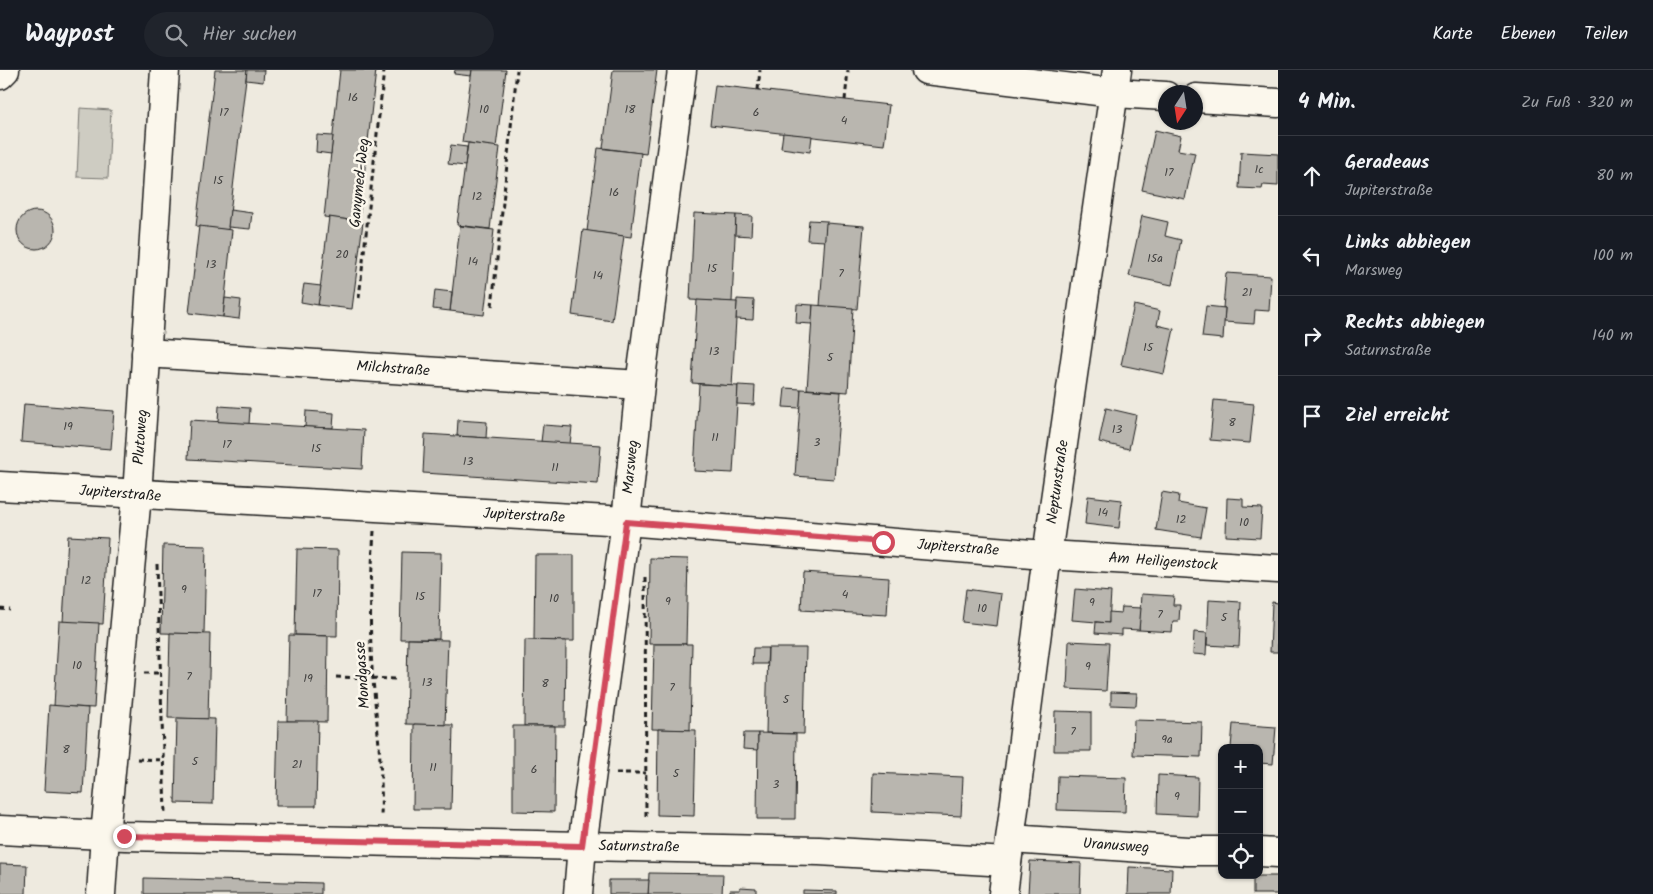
<!DOCTYPE html>
<html lang="de">
<meta charset="utf-8">
<style>
body{margin:0;font-family:Kalam,sans-serif;background:#20242c;color:#f1f3f6}
.controls{position:absolute;right:15px;bottom:15px;display:grid;overflow:hidden;border-radius:10px;box-shadow:0 1px 4px #0004}
.controls button{width:45px;height:45px;display:grid;place-items:center;padding:0;border:0;border-bottom:1px solid #363941;background:#171b24;color:#f1f3f6;font:25px sans-serif}
.compass{position:absolute;left:1158px;top:15px;width:45px;height:45px;border-radius:50%;background:#171b24;box-shadow:0 1px 4px #0004;rotate:192deg}
.stop{position:absolute;width:15px;height:15px;margin:-11px;border:4px solid #d1495b;border-radius:50%;background:#fff}
.stop.end{background:#d1495b;border-color:#fff;box-shadow:0 1px 5px #0008}
.list{margin:0;padding:0;list-style:none}
h2{display:flex;justify-content:space-between;align-items:center;height:65px;margin:0;padding:0 20px;font-size:21px}
h2 small{font-size:16px;font-weight:400;color:#9ea1a6}
.list li{display:grid;grid-template-columns:32px 1fr auto;gap:15px;align-items:center;box-sizing:border-box;height:80px;padding:0 20px;border-top:1px solid #363941}
.list b{display:block;font-size:19px;white-space:nowrap}
.list p{margin:0;font-size:16px;white-space:nowrap;color:#9ea1a6}
.list em{font-size:16px;font-style:normal;color:#9ea1a6}
.icon{flex:none;width:28px;height:28px;fill:none;stroke:currentColor;stroke-width:2;stroke-linecap:round;stroke-linejoin:round}
.map{position:relative;flex:none;width:1278px;height:824px;overflow:hidden}
header{display:flex;align-items:center;gap:30px;box-sizing:border-box;height:70px;padding:0 25px;background:#171b24;border-bottom:1px solid #363941}
header strong{font-size:24px}
nav{display:flex;gap:28px;margin-inline-start:auto;font-size:18px}
.search{width:350px;height:45px;background:#20242c;display:flex;align-items:center;gap:12px;box-sizing:border-box;padding:0 18px;border-radius:28px;color:#9ea1a6;font-size:19px}
main{display:flex}
aside{flex:1;background:#171b24}
.map>svg:first-child{display:block}
</style>
<header>
<strong>Waypost</strong>
<div class="search"><svg class="icon" aria-label="search" viewBox="0 0 24 24"><circle cx="10" cy="10" r="6"/><path d="M15 15l6 6"/></svg>Hier suchen</div>
<nav><a>Karte</a><a>Ebenen</a><a>Teilen</a></nav>
</header>
<main>
<div class="map">
<svg width="1278" height="824" viewBox="0 0 1278 824">
<rect width="100%" height="100%" fill="#eeeadf"/>
<filter id="ink" filterUnits="userSpaceOnUse"><feTurbulence type="fractalNoise" baseFrequency=".02" numOctaves="2"/><feDisplacementMap in="SourceGraphic" scale="10" xChannelSelector="R" yChannelSelector="G"/><feConvolveMatrix kernelMatrix="1 2 1 2 8 2 1 2 1" color-interpolation-filters="sRGB"/></filter>
<g filter="url(#ink)">
<path fill="#ceccc2" stroke="#75746f" d="M80,38L111,40L108,108L77,107Z"/>
<g fill="#b9b6af" stroke="#1c1c1c">
<path d="M215,0H247L228,160L196,156Z"/>
<path d="M247,0H264L263,12L246,10Z"/>
<path d="M340,0H376L359,151L324,147Z"/>
<path d="M455,0H472L471,6L454,4Z"/>
<path d="M472,0H506L496,77L462,72Z"/>
<path d="M613,0H657L646,84L603,78Z"/>
<path d="M715,15L889,35L884,75L710,55Z"/>
<path d="M1155,60L1181,66L1178,80L1195,83L1185,129L1142,120Z"/>
<path d="M783,63L812,66L810,82L781,78Z"/>
<path d="M317,65L333,66L331,84L316,82Z"/>
<path d="M468,73L500,77L490,159L457,155Z"/>
<path d="M451,75L467,77L465,96L448,94Z"/>
<path d="M598,78L641,83L631,167L587,161Z"/>
<path d="M1241,82L1278,84V116L1263,115L1262,119L1239,118Z"/>
<path d="M230,140L252,143L250,159L228,157Z"/>
<circle cx="36" cy="160" r="19"/>
<path d="M694,143L736,145L732,232L690,230Z"/>
<path d="M736,145L752,146L751,166L735,165Z"/>
<path d="M1142,146L1168,152L1165,166L1181,170L1172,215L1129,206Z"/>
<path d="M329,147L363,152L352,239L318,235Z"/>
<path d="M809,150L827,151L825,171L807,170Z"/>
<path d="M826,153L864,156L857,239L820,236Z"/>
<path d="M199,156L232,160L223,247L189,243Z"/>
<path d="M460,156L494,160L484,245L450,241Z"/>
<path d="M583,160L624,166L612,251L572,245Z"/>
<path d="M1226,203L1271,206L1269,241L1255,240L1254,254L1224,252L1225,238H1223Z"/>
<path d="M304,214L321,216L318,235L301,232Z"/>
<path d="M435,220L452,222L450,241L433,239Z"/>
<path d="M225,228L241,230L239,249L223,247Z"/>
<path d="M737,229L754,230L753,250L736,249Z"/>
<path d="M697,230L737,232L732,316L692,313Z"/>
<path d="M797,234L813,235L812,254L796,253Z"/>
<path d="M813,235L853,238L848,322L807,319Z"/>
<path d="M1134,235L1160,241L1157,255L1174,259L1164,304L1121,295Z"/>
<path d="M1206,236L1225,238L1223,269L1202,267Z"/>
<path d="M699,314L738,316L733,403L694,401Z"/>
<path d="M738,315L755,316L754,335L737,334Z"/>
<path d="M785,318L801,319L800,338L783,337Z"/>
<path d="M801,319L841,322L834,409L795,406Z"/>
<path d="M1214,330L1254,334L1250,373L1210,370Z"/>
<path d="M24,334L114,341L111,379L21,372Z"/>
<path d="M219,336L250,338L249,354L218,352Z"/>
<path d="M1106,338L1136,345L1129,379L1099,372Z"/>
<path d="M306,341L334,343L333,358L305,357Z"/>
<path d="M190,350L364,360L362,399L188,389Z"/>
<path d="M458,350L487,352L486,368L457,366Z"/>
<path d="M543,355L572,357L570,374L541,372Z"/>
<path d="M425,364L601,375L598,414L423,403Z"/>
<path d="M1162,422L1179,425L1178,433L1206,438L1201,467L1156,460Z"/>
<path d="M1088,426L1122,430L1119,458L1085,454Z"/>
<path d="M1227,428L1243,429V437L1262,438L1260,468L1226,466Z"/>
<path d="M68,466L108,468L103,554L63,552Z"/>
<path d="M163,475L206,476L204,564L161,563Z"/>
<path d="M297,479L338,480L337,566L295,565Z"/>
<path d="M402,482L441,483L439,569H400Z"/>
<path d="M535,485H574V571H534Z"/>
<path d="M650,488L688,489L686,574H649Z"/>
<path d="M803,502L889,508L887,545L801,540Z"/>
<path d="M966,519L1001,524L997,556L962,552Z"/>
<path d="M1075,519L1111,522L1109,553L1072,550Z"/>
<path d="M1141,524L1174,526L1173,535H1180L1179,551H1173L1172,562L1139,560Z"/>
<path d="M1209,530L1241,532L1239,577L1207,575Z"/>
<path d="M1272,532L1278,533V582H1270Z"/>
<path d="M1122,537L1141,538L1139,560L1122,559V565L1095,563L1096,552L1109,553V542L1121,543Z"/>
<path d="M59,551L99,553L94,638L54,636Z"/>
<path d="M1194,562L1207,563L1206,585L1193,584Z"/>
<path d="M170,563L210,564L208,649L168,648Z"/>
<path d="M289,565L328,566L327,652L287,651Z"/>
<path d="M408,569L448,570L445,655L406,654Z"/>
<path d="M525,570L566,571L565,656H524Z"/>
<path d="M1069,571L1109,573L1106,621L1067,619Z"/>
<path d="M654,574H692L690,660L652,659Z"/>
<path d="M753,578H768L767,594H752Z"/>
<path d="M768,578H806L804,664L766,663Z"/>
<path d="M1111,622L1137,623L1136,636L1111,635Z"/>
<path d="M49,635L88,638L83,723L44,721Z"/>
<path d="M1055,641L1091,642V681H1054Z"/>
<path d="M177,648L215,649L213,734L175,733Z"/>
<path d="M1134,650L1202,652L1201,687L1133,685Z"/>
<path d="M278,651H318L316,736H276Z"/>
<path d="M414,654L453,655L451,739H413Z"/>
<path d="M1233,654L1276,657L1273,694L1259,693V678H1231Z"/>
<path d="M513,656H555L554,742L513,741Z"/>
<path d="M658,659L696,660L694,746L657,745Z"/>
<path d="M744,663H758V680L743,679Z"/>
<path d="M758,663L796,664L795,749H757Z"/>
<path d="M873,703L963,707L961,746L872,742Z"/>
<path d="M1158,705L1198,707L1197,746L1157,744Z"/>
<path d="M1058,706L1126,708L1125,742L1057,740Z"/>
<path d="M1030,791L1081,793L1080,824H1028Z"/>
<path d="M0,794L27,795L26,824H0Z"/>
<path d="M1129,797L1172,799L1171,824H1128Z"/>
<path d="M649,803L723,804L722,824H648Z"/>
<rect x="1253" y="806" width="25" height="18"/>
<path d="M144,808L321,813V824H144Z"/>
<path d="M609,810H649L648,824H609Z"/>
<path d="M740,817L756,818V824H730V820H740Z"/>
<path d="M803,820L837,821V824H803Z"/>
</g>
<g fill="none" stroke-linecap="round" stroke-linejoin="round">
<defs>
<g id="minor">
<path d="M926,0L1114,23L1166,26"/>
<path d="M0,5L5,0"/>
<path d="M1196,28L1278,33"/>
<path d="M146,283L640,315"/>
<path d="M0,416L626,451L1032,484L1278,499"/>
<path d="M0,760L125,766L819,781L1007,792"/>
<path d="M1011,769L1187,781H1222"/>
<path d="M1259,782L1278,783"/>
<path d="M101,824L105,765L137,425L165,0"/>
<path d="M578,824L582,776L626,451L640,315L682,0"/>
<path d="M1003,824L1047,485L1117,0"/>
</g>
</defs>
<use href="#minor" stroke="#1c1c1c" stroke-width="31"/>
<g stroke="#1c1c1c" stroke-width="3" stroke-dasharray="5 4" stroke-linecap="butt">
<path d="M758,20L760,0"/>
<path d="M845,30L848,0"/>
<path d="M359,228L384,0"/>
<path d="M492,236L517,0"/>
<path d="M374,461C371,507 369,553 372,598C376,648 383,697 381,747"/>
<path d="M157,494L165,743"/>
<path d="M645,507L646,746"/>
<path d="M0,539L10,540"/>
<path d="M144,603H161"/>
<path d="M336,607L396,609"/>
<path d="M137,689L164,690"/>
<path d="M616,703H646"/>
</g>
<use href="#minor" stroke="#fbf7ec" stroke-width="28"/>
</g>
</g>
<g fill="none" stroke-linecap="round" stroke-linejoin="round" filter="url(#ink)">
<path stroke="#d1495b" stroke-width="6" d="M124,766L582,776L626,452L883,472"/>
</g>
<g text-anchor="middle" dominant-baseline="central" stroke-width="5" stroke-linejoin="round" paint-order="stroke">
<g font-size="12" fill="#434241">
<text x="353" y="27">16</text>
<text x="484" y="39">10</text>
<text x="630" y="39">18</text>
<text x="224" y="42">17</text>
<text x="756" y="42">6</text>
<text x="844" y="50">4</text>
<text x="1259" y="99">1c</text>
<text x="1169" y="102">17</text>
<text x="218" y="110">15</text>
<text x="614" y="122">16</text>
<text x="477" y="126">12</text>
<text x="342" y="184">20</text>
<text x="1155" y="188">15a</text>
<text x="473" y="191">14</text>
<text x="211" y="194">13</text>
<text x="712" y="198">15</text>
<text x="841" y="203">7</text>
<text x="598" y="205">14</text>
<text x="1247" y="222">21</text>
<text x="1148" y="277">15</text>
<text x="714" y="281">13</text>
<text x="830" y="287">5</text>
<text x="1232" y="352">8</text>
<text x="68" y="356">19</text>
<text x="1117" y="359">13</text>
<text x="715" y="367">11</text>
<text x="817" y="372">3</text>
<text x="227" y="374">17</text>
<text x="316" y="378">15</text>
<text x="468" y="391">13</text>
<text x="555" y="397">11</text>
<text x="1103" y="442">14</text>
<text x="1181" y="449">12</text>
<text x="1244" y="452">10</text>
<text x="86" y="510">12</text>
<text x="184" y="519">9</text>
<text x="317" y="523">17</text>
<text x="845" y="524">4</text>
<text x="420" y="526">15</text>
<text x="554" y="528">10</text>
<text x="668" y="531">9</text>
<text x="1092" y="532">9</text>
<text x="982" y="538">10</text>
<text x="1160" y="544">7</text>
<text x="1224" y="547">5</text>
<text x="77" y="595">10</text>
<text x="1088" y="596">9</text>
<text x="189" y="606">7</text>
<text x="308" y="608">19</text>
<text x="427" y="612">13</text>
<text x="545" y="613">8</text>
<text x="672" y="617">7</text>
<text x="786" y="629">5</text>
<text x="1073" y="661">7</text>
<text x="1167" y="669">9a</text>
<text x="66" y="679">8</text>
<text x="195" y="691">5</text>
<text x="297" y="694">21</text>
<text x="433" y="697">11</text>
<text x="534" y="699">6</text>
<text x="676" y="703">5</text>
<text x="776" y="714">3</text>
<text x="1177" y="726">9</text>
</g>
<g font-size="15" fill="#1c1c1c" stroke="#fbf7ec">
<text transform="translate(360 113) rotate(-84)">Ganymed-Weg</text>
<text transform="translate(393 299) rotate(4)">Milchstraße</text>
<text transform="translate(141 367) rotate(-86)">Plutoweg</text>
<text transform="translate(631 397) rotate(-84)">Marsweg</text>
<text transform="translate(1058 412) rotate(-82)">Neptunstraße</text>
<text transform="translate(120 424) rotate(4)">Jupiterstraße</text>
<text transform="translate(524 446) rotate(3)">Jupiterstraße</text>
<text transform="translate(958 478) rotate(4)">Jupiterstraße</text>
<text transform="translate(1163 492) rotate(4)">Am Heiligenstock</text>
<text transform="translate(363 605) rotate(-94)">Mondgasse</text>
<text transform="translate(1116 776) rotate(4)">Uranusweg</text>
<text transform="translate(639 777) rotate(1)">Saturnstraße</text>
</g>
</g>
</svg>
<div class="controls">
<button>+</button>
<button>−</button>
<button><svg class="icon" aria-label="locate" viewBox="0 0 24 24"><circle cx="12" cy="12" r="6"/><path d="M12 2v4M12 18v4M2 12h4M18 12h4"/></svg></button>
</div>
<svg class="compass" viewBox="-18 -18 36 36"><path d="M0-13l5 13h-10z" fill="#e53935"/><path d="M0 13l5-13h-10z" fill="#9ea1a6"/></svg>
<div class="stop" style="left:883px;top:472px"></div>
<div class="stop end" style="left:124px;top:766px"></div>
</div>
<aside>
<h2>4 Min.<small>Zu Fuß · 320 m</small></h2>
<ul class="list">
<li><svg class="icon" aria-label="ahead" viewBox="0 0 24 24"><path d="M12 20V5M6 11l6-6 6 6"/></svg><div><b>Geradeaus</b><p>Jupiterstraße</p></div><em>80 m</em></li>
<li><svg class="icon" aria-label="left" viewBox="0 0 24 24"><path d="M17 20v-9H6M10 6l-5 5 5 5"/></svg><div><b>Links abbiegen</b><p>Marsweg</p></div><em>100 m</em></li>
<li><svg class="icon" aria-label="right" viewBox="0 0 24 24"><path d="M7 20v-9h11M14 6l5 5-5 5"/></svg><div><b>Rechts abbiegen</b><p>Saturnstraße</p></div><em>140 m</em></li>
<li><svg class="icon" aria-label="arrive" viewBox="0 0 24 24"><path d="M6 21V4h12l-3 4 3 4H6"/></svg><div><b>Ziel erreicht</b></div></li>
</ul>
</aside>
</main>
